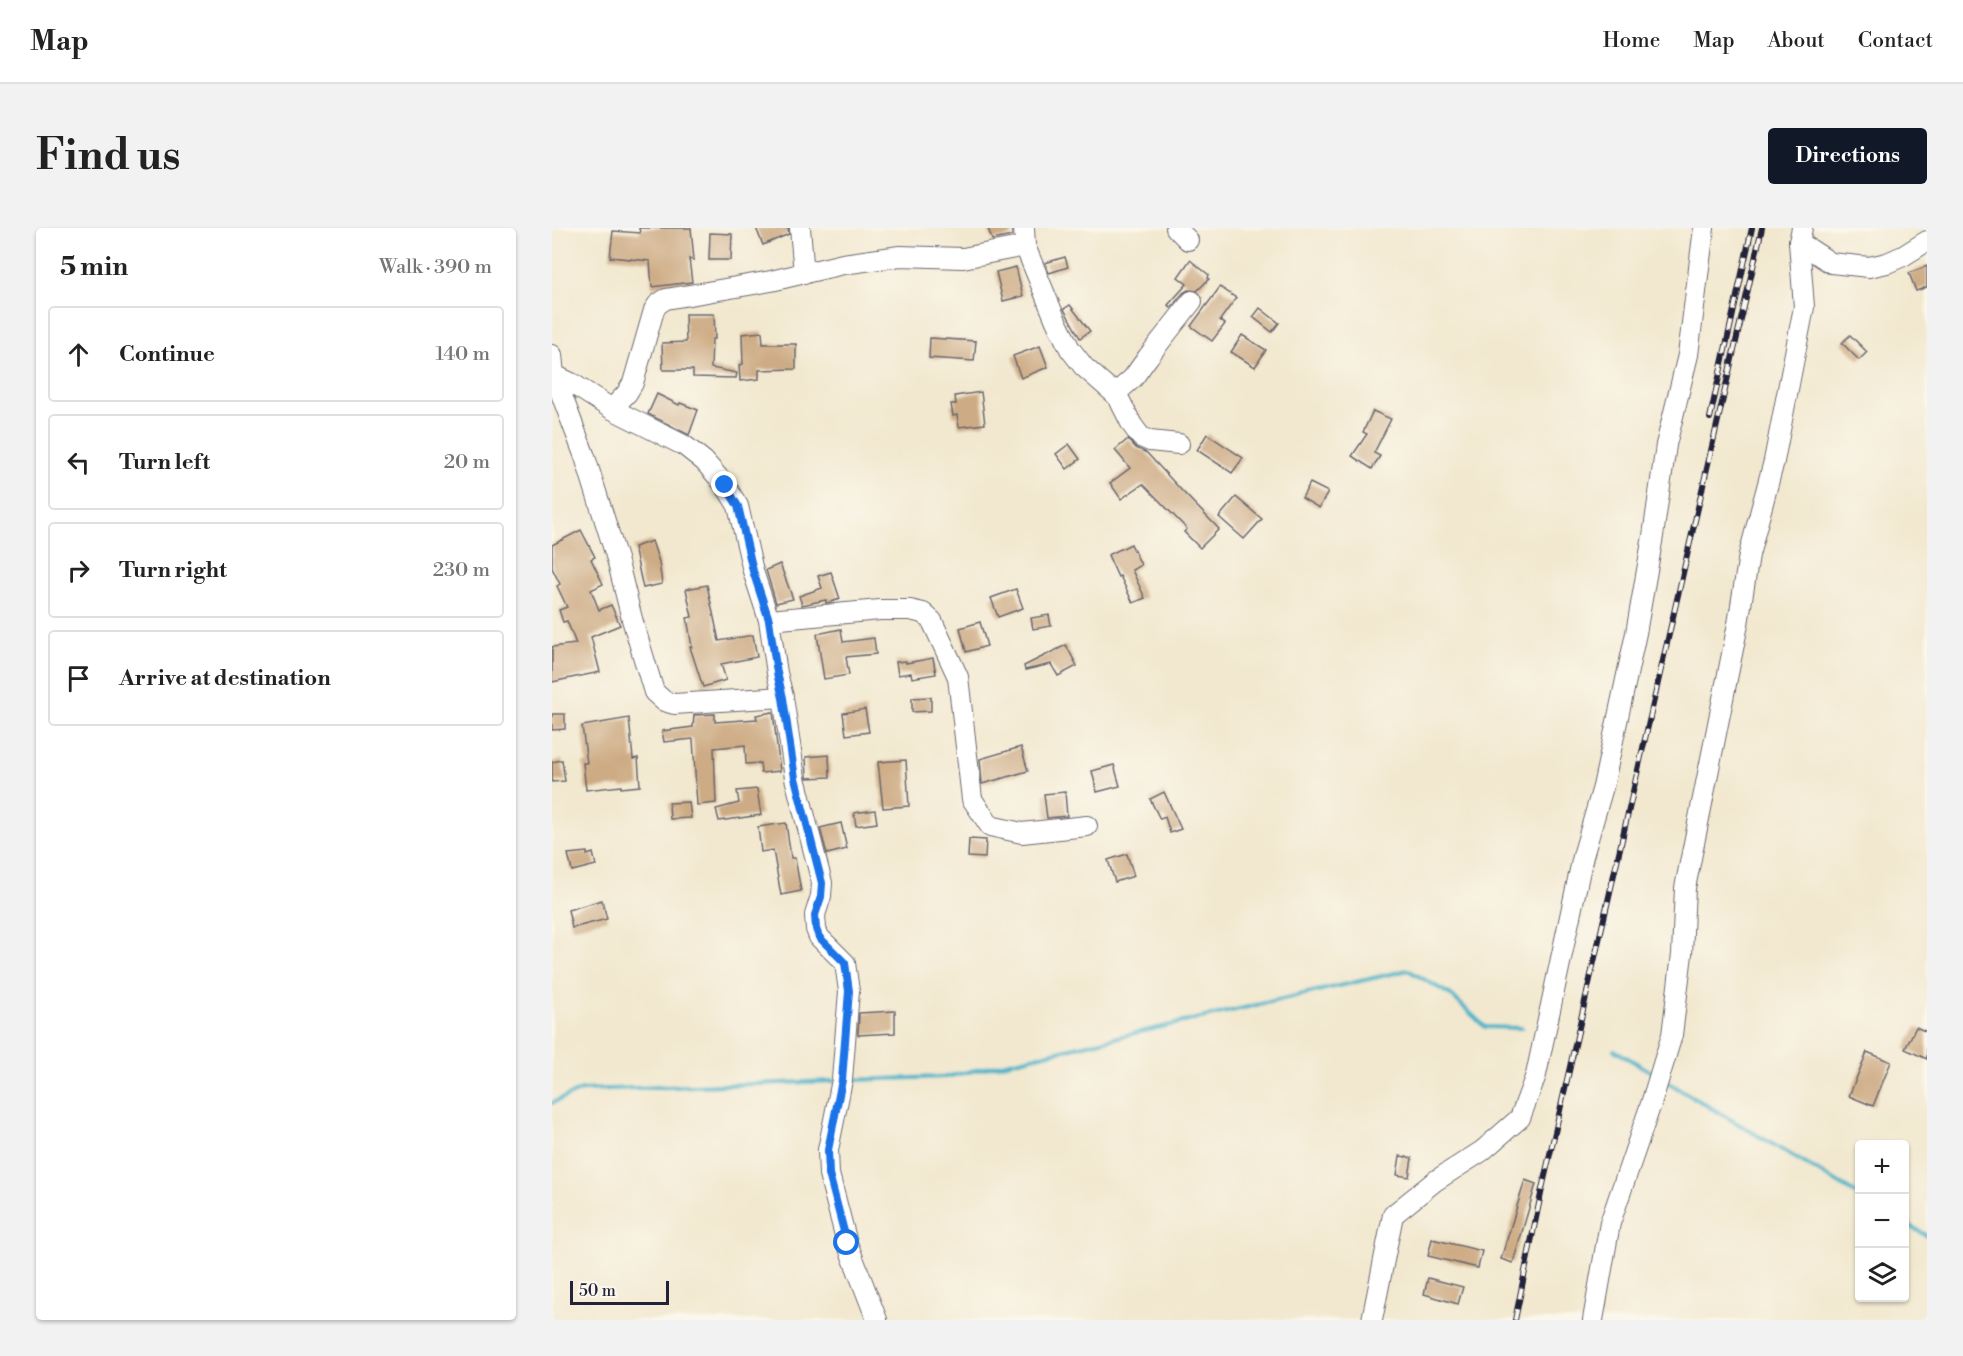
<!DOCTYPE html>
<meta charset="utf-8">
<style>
body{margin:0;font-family:"Libre Bodoni",serif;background:#f2f2f2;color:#222}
.controls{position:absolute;right:18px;bottom:18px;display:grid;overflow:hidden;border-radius:6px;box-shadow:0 2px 4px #0004}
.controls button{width:54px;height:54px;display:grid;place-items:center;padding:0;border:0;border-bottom:2px solid #e0e0e0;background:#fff;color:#222;font:30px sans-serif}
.scale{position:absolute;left:18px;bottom:15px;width:99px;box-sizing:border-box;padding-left:6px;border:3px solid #22223b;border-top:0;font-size:16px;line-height:21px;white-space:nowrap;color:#22223b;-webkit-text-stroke:4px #fbf7ec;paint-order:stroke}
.stop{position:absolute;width:18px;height:18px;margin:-14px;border:4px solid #1a73e8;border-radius:50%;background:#fff}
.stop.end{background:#1a73e8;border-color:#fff;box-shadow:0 2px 6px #0008}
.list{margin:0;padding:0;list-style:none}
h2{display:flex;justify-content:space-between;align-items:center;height:78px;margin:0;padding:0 24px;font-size:26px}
h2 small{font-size:20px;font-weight:400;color:#767676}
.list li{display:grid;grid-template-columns:39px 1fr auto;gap:18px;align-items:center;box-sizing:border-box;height:96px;margin:0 12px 12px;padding:0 12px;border:2px solid #e0e0e0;border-radius:6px}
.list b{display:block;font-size:22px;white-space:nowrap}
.list em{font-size:20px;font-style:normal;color:#767676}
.icon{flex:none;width:33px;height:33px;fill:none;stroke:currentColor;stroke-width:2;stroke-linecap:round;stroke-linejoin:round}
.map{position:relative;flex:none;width:1375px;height:1092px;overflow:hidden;border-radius:6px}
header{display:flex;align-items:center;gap:36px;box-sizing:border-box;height:84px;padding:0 30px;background:#fff;border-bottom:2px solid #e0e0e0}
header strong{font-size:28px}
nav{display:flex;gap:33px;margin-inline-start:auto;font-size:21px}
.intro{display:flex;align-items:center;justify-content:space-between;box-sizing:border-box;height:144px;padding:0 36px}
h1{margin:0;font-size:42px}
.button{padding:15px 27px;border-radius:6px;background:#111827;color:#fff;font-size:21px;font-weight:700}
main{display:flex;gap:36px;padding:0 36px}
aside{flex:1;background:#fff;border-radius:6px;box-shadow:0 2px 4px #0004}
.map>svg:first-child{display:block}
</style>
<header>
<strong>Map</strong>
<nav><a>Home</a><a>Map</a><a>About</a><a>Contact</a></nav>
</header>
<div class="intro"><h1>Find us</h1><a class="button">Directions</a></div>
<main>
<aside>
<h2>5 min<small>Walk · 390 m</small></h2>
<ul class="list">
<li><svg class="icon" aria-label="ahead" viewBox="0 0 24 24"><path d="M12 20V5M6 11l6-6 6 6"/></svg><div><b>Continue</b></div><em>140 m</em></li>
<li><svg class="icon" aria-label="left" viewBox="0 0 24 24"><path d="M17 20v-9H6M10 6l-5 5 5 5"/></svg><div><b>Turn left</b></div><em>20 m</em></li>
<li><svg class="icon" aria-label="right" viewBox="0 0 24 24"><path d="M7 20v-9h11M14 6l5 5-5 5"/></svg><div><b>Turn right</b></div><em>230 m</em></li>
<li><svg class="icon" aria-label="arrive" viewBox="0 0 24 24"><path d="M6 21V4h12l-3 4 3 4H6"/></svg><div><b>Arrive at destination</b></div></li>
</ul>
</aside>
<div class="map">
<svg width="1375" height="1092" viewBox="0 0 1375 1092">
<rect width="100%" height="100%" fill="#fbf7ec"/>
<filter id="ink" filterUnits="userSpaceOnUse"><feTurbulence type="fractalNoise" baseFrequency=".0167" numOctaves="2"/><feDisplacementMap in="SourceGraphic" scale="12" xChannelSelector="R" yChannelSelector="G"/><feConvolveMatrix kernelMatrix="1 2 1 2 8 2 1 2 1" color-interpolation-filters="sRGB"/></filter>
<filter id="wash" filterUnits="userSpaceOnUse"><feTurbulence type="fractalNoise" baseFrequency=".008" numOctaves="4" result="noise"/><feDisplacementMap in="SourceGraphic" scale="24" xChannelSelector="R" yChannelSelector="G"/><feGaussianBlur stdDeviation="1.35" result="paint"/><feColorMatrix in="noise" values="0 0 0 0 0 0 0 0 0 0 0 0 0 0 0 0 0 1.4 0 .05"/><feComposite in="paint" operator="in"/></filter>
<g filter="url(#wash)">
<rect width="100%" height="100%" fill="#f2e8cf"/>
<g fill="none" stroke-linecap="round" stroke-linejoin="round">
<g stroke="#4ab2c9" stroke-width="4">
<path d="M1062,822L1103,846"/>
<path d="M296,852L394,849L856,742L899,767L933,799L969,800"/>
<path d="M1112,852L1308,968"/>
<path d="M0,875L30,862L282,853"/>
<path d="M1352,994L1375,1008"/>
</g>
</g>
<g id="blocks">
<g fill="#cdab84">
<path d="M87,0H139L142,32L137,31L140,54L100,59L98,33L58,29L61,3L88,5Z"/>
<path d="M204,0H236L237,6L211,17Z"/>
<path d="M436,0H460V8L440,12Z"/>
<path d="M158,5L180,6L179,32H157Z"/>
<path d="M513,29L516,39L497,45L493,35Z"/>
<path d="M638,32L657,47L656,50L657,51L645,63L636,62L631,65L619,80L616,77L635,56L626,49Z"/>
<path d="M1375,38V59L1364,63L1357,45Z"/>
<path d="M464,39L471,68L451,73L444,44Z"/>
<path d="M668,59L684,70L668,92L673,96L660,113L639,98Z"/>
<path d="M518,77L538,103L528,110L512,81Z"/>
<path d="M708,80L727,95L720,104L701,89Z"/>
<path d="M133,86H162L163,111H160L159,140L185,145L184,150L141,149V142H111L110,115L134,114Z"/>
<path d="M210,104L211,116H244V141L207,142V151L188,153L187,137L191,136L190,106Z"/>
<path d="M690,107L714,122L703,139L679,124Z"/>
<path d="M1298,107L1315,124L1307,132L1290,115Z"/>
<path d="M378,110L424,113L422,133L377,130Z"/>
<path d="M488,118L496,139L469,150L461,128Z"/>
<path d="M429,164L433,196L407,199L405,187L401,188L399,176H404L403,168Z"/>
<path d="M105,166L127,177L128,175L146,182L137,207L96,186Z"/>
<path d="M821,183L839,191L822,225L828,228L820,241L800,228L815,206L811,204Z"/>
<path d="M655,206L691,230L680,245L645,222Z"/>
<path d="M576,211L584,220L595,225L630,263L667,301L648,320L632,304L635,301L591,256L569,271L558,255L578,240L563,222Z"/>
<path d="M517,216L528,231L515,241L504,226Z"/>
<path d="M758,255L776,264L767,280L750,270Z"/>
<path d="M684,269L710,291L692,311L667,289Z"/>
<path d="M29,302L43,329L39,331L51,356L39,362L47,382L59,377L68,397L39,409L48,444L0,454V419L24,416L15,393L11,394L7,382L15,379L5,358L8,356L0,340V317Z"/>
<path d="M100,313L107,334L110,356L91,360L82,319Z"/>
<path d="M579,316L589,337L580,342L593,370L581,375L568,348L566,349L556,327Z"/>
<path d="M228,336L241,371L224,375L214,342Z"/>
<path d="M279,344L288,371L279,374L274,375V372L250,377L247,368L270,360L266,348Z"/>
<path d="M155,357L167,413L201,407L205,429L169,436L174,452L151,459L138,419H140L135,390L140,389L134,361Z"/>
<path d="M464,361L471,380L446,389L439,370Z"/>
<path d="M497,387L499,398L481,401L479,390Z"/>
<path d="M428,394L435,418L414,424L408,400Z"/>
<path d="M289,401L291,414L322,410L324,426L294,429L297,447L272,451L265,406Z"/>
<path d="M514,417L525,438L506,448L499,436L473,442L472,438Z"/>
<path d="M381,430L384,446L360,450L359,445L346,447L344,434L354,433V435Z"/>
<path d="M379,469V483L360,484V470Z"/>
<path d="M313,481L317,504L294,507L291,485Z"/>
<path d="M221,484L228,543L209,545L208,535L194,536L193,517L162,520L164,575L145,577L141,511L112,514L110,503L141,499L142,487L163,486V494L205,491L204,487Z"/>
<path d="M0,486H13V501L0,502Z"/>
<path d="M77,490L81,531L86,530L88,558L69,560V558L34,562L31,535H35L30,498Z"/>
<path d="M469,519L476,543L430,556L428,531Z"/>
<path d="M277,527L278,549L255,550L254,529Z"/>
<path d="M10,532L13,553L0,554V534Z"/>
<path d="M354,532L357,578L331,580L326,534Z"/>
<path d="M562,537L568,558L545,564L540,543Z"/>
<path d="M205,561L209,587L167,593L164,581L187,575L185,563Z"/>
<path d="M513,564L515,588L495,590L492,566Z"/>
<path d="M612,564L629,601L618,605L613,589L608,591L598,571Z"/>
<path d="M137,574L139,590L118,591L117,575Z"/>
<path d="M323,582L325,595L304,598L302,585Z"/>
<path d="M234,595L239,630H243L249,663L229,667L221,622L209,624L206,599Z"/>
<path d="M289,595L295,621L275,626L268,600Z"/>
<path d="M417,611L434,612L433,630L416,629Z"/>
<path d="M35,624V627L41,625L44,637L20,643L16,626Z"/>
<path d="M575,626L582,648L563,654L556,632Z"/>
<path d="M50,672L55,691L20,700L16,682Z"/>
<path d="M343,783V805L306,807L307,785Z"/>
<path d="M1364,799L1375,804V831L1353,821Z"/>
<path d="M1315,824L1339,834L1321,878L1297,868Z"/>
<path d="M848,928L860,930L857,949L845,947Z"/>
<path d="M973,952L984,956L961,1035L949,1031Z"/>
<path d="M880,1011L930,1023L926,1040L876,1028Z"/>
<path d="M876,1050L911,1059L906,1076L872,1066Z"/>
</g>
</g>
</g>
<g filter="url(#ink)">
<use href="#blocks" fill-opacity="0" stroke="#6b676f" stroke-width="1.5"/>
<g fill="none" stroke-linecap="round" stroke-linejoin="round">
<defs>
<g id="minor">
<path d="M248,0L252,46"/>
<path d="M472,0L473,18L504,93L518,121L532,139L563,166L568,173L580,197L589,209L598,213L627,216"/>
<path d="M624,0L636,12"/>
<path d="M1247,14L1279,35L1317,39L1335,35L1351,28L1375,13"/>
<path d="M0,127L2,147L33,229L65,331L80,391L102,464L112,473L122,476L231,469"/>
<path d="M0,146L21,156L60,181L133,218L152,233L173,257L186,278L201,343L217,392L225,445L231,469L243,550L270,655L269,668L263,687L264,701L267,709L293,735L297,763L290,852L276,922L277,946L295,1015L325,1092"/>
<path d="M563,166L581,150L596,129L640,73"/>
<path d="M60,181L75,165L81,155L102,82L106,76L114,71L219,53L291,36L348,28L411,30L473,18"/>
<path d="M217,392L328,382H358L371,385L380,393L406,449L420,571L438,598L470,605L535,598"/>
<path d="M820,1092L841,987L883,953L930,923L968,890L984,847L1031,628L1051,559L1084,405L1101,308L1114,217L1136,127L1152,0"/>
<path d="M1041,1092L1058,995L1099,876L1120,807L1130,726L1133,660L1186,396L1197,327L1222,233L1252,79L1247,14L1250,0"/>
</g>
</defs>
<use href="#minor" stroke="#6b676f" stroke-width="22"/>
<use href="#minor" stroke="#fff" stroke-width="20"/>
<defs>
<g id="rail">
<path d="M1158,190L1200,0"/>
<path d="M963,1092L990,961L1210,0"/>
</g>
</defs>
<use href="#rail" stroke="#22223b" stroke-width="6"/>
<use href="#rail" stroke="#fbf7ec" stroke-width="4" stroke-dasharray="11" stroke-linecap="butt"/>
</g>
</g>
<g fill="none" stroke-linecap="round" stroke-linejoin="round" filter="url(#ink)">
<path stroke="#1a73e8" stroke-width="8" d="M173,257L186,278L201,343L217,392L225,445L231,470L243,550L270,655L269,669L263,687L264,701L267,709L293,735L297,763L290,852L276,922L277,946L295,1015"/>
</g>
</svg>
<div class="controls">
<button>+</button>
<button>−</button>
<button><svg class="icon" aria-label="layers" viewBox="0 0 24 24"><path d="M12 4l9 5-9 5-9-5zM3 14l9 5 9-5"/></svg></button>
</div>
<div class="scale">50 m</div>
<div class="stop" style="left:295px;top:1015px"></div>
<div class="stop end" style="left:173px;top:257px"></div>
</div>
</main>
